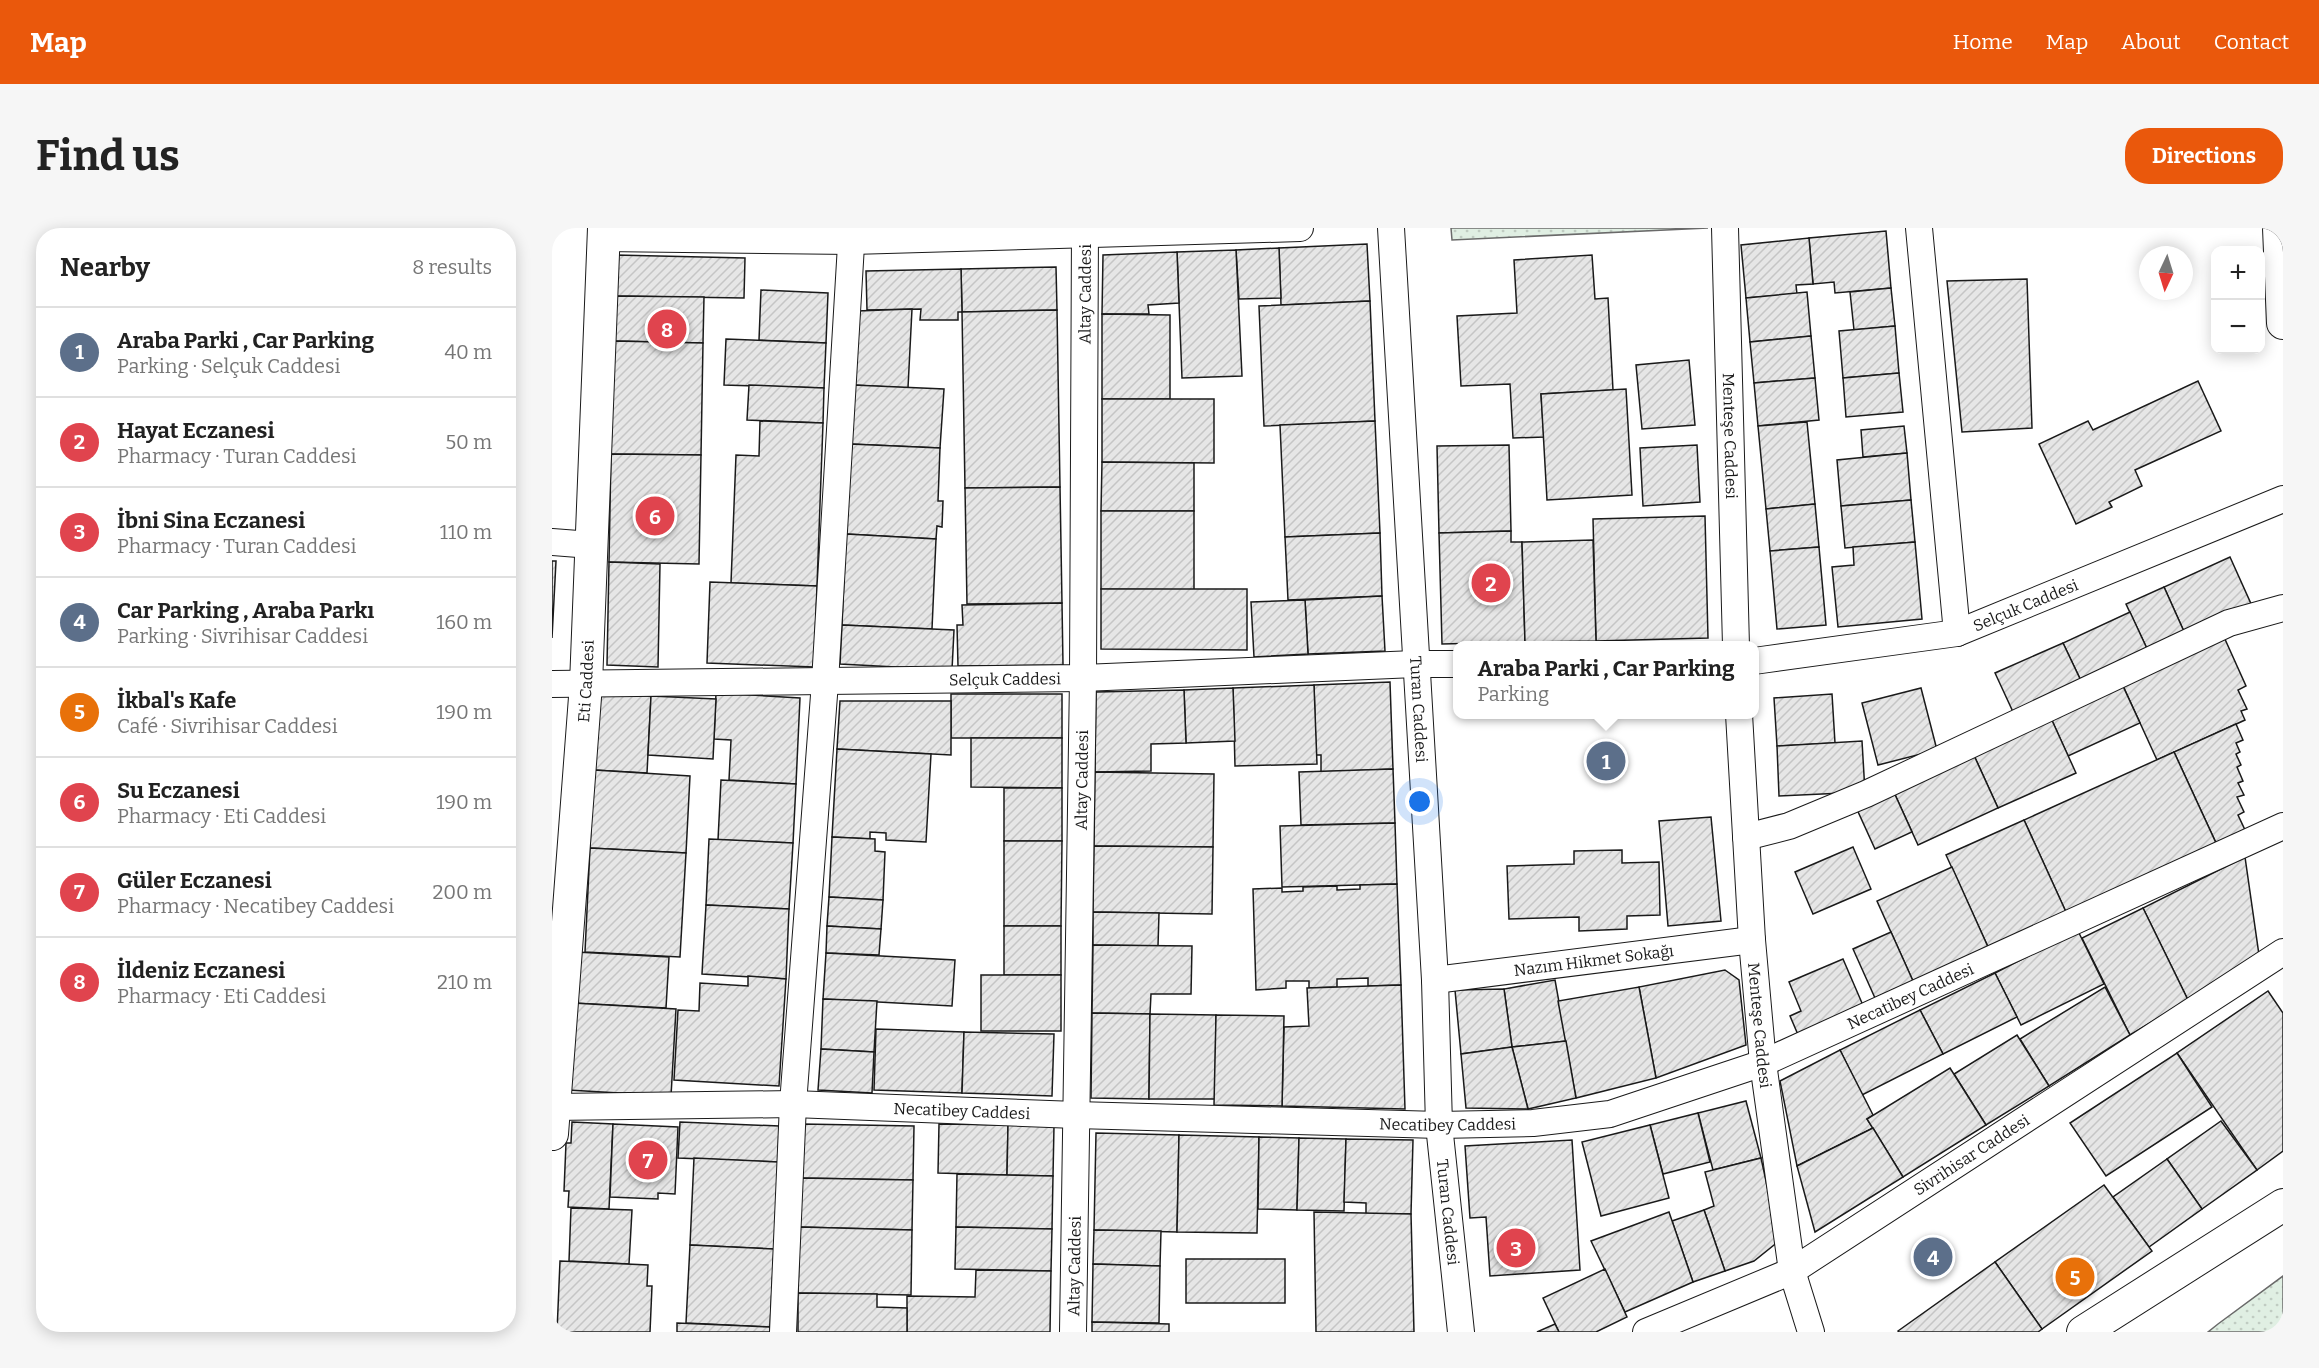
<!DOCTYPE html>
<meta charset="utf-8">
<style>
body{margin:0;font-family:Bitter,serif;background:#f6f6f6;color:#222}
.controls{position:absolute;right:18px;top:18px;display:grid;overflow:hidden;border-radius:12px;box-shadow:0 3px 15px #0003}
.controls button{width:54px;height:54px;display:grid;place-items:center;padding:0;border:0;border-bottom:2px solid #e0e0e0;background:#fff;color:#222;font:30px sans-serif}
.compass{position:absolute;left:1587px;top:18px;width:54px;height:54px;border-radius:50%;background:#fff;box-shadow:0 3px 15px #0003;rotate:184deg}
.you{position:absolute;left:868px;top:574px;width:21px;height:21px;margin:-15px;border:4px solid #fff;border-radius:50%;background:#1a73e8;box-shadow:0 0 0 9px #1a73e833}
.badge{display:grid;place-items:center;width:39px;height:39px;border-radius:50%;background:#ea580c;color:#fff;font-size:20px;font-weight:700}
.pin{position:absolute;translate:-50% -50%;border:3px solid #fff;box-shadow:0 2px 6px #0006}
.popup{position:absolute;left:901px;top:413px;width:306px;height:78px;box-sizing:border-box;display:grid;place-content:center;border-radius:12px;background:#fff;filter:drop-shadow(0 2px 4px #0005);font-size:20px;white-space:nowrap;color:#767676}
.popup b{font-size:22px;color:#222}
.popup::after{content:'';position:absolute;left:50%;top:100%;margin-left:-12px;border:12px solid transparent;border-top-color:#fff}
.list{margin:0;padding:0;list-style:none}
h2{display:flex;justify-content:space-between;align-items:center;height:78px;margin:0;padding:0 24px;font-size:26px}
h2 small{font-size:20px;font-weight:400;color:#767676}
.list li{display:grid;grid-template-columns:39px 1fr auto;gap:18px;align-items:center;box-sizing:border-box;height:90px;padding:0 24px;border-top:2px solid #e0e0e0}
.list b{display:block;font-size:22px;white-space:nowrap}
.list p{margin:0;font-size:20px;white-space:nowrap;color:#767676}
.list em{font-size:20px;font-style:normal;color:#767676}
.map{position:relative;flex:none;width:1731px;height:1104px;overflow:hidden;border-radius:24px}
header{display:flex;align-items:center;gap:36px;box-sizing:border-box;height:84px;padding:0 30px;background:#ea580c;color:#fff}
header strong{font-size:28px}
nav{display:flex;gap:33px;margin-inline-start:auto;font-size:21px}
.intro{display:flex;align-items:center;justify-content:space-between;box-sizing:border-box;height:144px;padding:0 36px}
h1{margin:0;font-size:42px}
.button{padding:15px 27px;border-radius:24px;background:#ea580c;color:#fff;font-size:21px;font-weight:700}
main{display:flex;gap:36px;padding:0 36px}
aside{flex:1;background:#fff;border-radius:24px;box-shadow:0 3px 15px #0003}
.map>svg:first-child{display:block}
</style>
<header>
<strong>Map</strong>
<nav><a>Home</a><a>Map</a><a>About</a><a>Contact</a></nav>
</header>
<div class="intro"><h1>Find us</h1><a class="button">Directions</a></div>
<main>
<aside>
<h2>Nearby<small>8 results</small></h2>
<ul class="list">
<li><span class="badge" style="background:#5c6f8a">1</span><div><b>Araba Parki , Car Parking</b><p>Parking · Selçuk Caddesi</p></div><em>40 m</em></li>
<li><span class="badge" style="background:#e0444e">2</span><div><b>Hayat Eczanesi</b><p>Pharmacy · Turan Caddesi</p></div><em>50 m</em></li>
<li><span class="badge" style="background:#e0444e">3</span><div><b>İbni Sina Eczanesi</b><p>Pharmacy · Turan Caddesi</p></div><em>110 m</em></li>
<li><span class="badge" style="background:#5c6f8a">4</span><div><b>Car Parking , Araba Parkı</b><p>Parking · Sivrihisar Caddesi</p></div><em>160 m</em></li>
<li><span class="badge" style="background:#e8710a">5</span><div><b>İkbal's Kafe</b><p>Café · Sivrihisar Caddesi</p></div><em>190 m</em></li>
<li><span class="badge" style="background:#e0444e">6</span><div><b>Su Eczanesi</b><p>Pharmacy · Eti Caddesi</p></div><em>190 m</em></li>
<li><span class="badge" style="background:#e0444e">7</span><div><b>Güler Eczanesi</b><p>Pharmacy · Necatibey Caddesi</p></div><em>200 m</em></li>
<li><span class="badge" style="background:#e0444e">8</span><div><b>İldeniz Eczanesi</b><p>Pharmacy · Eti Caddesi</p></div><em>210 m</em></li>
</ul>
</aside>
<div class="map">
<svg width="1731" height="1104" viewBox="0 0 1731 1104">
<defs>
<pattern id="park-dots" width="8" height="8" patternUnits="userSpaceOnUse" patternTransform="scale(1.5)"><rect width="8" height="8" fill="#e0efe3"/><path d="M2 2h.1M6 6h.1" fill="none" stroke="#c0ccc2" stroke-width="1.8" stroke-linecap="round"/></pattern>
<pattern id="building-hatch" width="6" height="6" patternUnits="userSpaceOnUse" patternTransform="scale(1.5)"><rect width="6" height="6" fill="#e6e6e6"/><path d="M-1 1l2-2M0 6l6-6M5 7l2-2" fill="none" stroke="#c5c5c5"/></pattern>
</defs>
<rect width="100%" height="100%" fill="#fff"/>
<g fill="url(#park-dots)" stroke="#6a6a6a" stroke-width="1.5">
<path d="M899,0H1156L900,12Z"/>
<path d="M1731,1048V1104H1656L1666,1096Z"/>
</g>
<g fill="url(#building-hatch)" stroke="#1a1a1a" stroke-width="1.5">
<path d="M1334,3L1339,60L1283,65L1282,54L1261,56L1257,10Z"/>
<path d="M1257,10L1261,56L1244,57L1245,66L1194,70L1189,17Z"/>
<path d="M815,16L818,73L729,77L727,20Z"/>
<path d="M727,20L729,70L687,71L684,22Z"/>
<path d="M684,22L690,148L630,150L625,24Z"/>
<path d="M625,24L627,75L596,77L597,86H550L551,27Z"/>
<path d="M63,27L193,30L192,70L62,68Z"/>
<path d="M1040,27L1043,71L1056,70L1061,162L989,166L992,209L961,210L958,156L909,158L905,88L965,85L962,32Z"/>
<path d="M504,39L505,82L410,84L409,41Z"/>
<path d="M409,41L410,84H406V92H368L369,81L315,82L314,43Z"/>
<path d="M1475,51L1480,200L1410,204L1395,53Z"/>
<path d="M1339,60L1343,98L1302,102L1298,64Z"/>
<path d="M209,62L276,65L274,115L207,112Z"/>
<path d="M1255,64L1259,108L1198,114L1194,70Z"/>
<path d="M62,68L152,69L151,115L62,113Z"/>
<path d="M818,73L823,193L712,198L707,78Z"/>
<path d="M360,81L356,160L301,157L305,83Z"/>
<path d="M505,82L508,259L413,260L410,84Z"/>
<path d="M550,86L618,87V171H550Z"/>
<path d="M1343,98L1347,145L1291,150L1287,103Z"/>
<path d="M1259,108L1263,150L1202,155L1198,114Z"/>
<path d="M174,111L274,115L272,160L172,157Z"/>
<path d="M62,113L151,115L149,227L59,226Z"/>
<path d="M1137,132L1143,197L1090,201L1084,137Z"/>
<path d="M1347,145L1351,184L1294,189L1291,150Z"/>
<path d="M1263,150L1267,192L1206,198L1202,155Z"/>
<path d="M1646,153L1669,203L1583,242L1590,258L1557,274L1560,279L1524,296L1487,216L1536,193L1541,202Z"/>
<path d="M197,157L272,160L271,195L195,192Z"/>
<path d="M301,157L392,161L388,220L298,216Z"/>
<path d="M1074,161L1080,267L995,272L989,166Z"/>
<path d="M550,171H662V235L550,234Z"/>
<path d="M208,193L271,195L265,358L179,355L184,227L207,228Z"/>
<path d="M823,193L828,305L733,309L728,197Z"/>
<path d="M1255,194L1263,276L1214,281L1206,198Z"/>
<path d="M1352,198L1355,225L1311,229L1309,202Z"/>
<path d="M298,216L388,220L386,273H391L390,299L385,298L384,311L294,306Z"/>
<path d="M957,217L959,303L887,305L885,218Z"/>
<path d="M1145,217L1148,274L1091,278L1088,220Z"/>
<path d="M1355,225L1359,272L1289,278L1285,232Z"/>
<path d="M59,226L149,227L147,336L57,334Z"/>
<path d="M550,234L642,235V283H549Z"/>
<path d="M508,259L510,375L415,376L413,260Z"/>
<path d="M1359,272L1363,314L1293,320L1289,278Z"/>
<path d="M1263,276L1267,319L1218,323L1214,281Z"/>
<path d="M549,283H642V362L549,361Z"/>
<path d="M1153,288L1156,410L1044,413L1041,291Z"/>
<path d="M959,303V314H970L973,414L890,416L887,305Z"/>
<path d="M828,305L830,368L736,372L733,309Z"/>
<path d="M294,306L384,311L380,401L290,397Z"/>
<path d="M1041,312L1044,413L973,414L970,314Z"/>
<path d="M1363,314L1370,391L1286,399L1280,339L1302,337L1301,319Z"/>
<path d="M1267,319L1274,397L1225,401L1218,323Z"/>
<path d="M1678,329L1700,378L1634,408L1612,359Z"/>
<path d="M0,333H4L0,410Z"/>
<path d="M57,334L108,336L106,439L55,437Z"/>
<path d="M158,354L265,358L262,439L155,435Z"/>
<path d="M1612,359L1634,408L1597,425L1574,376Z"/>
<path d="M549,361H695V422L549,421Z"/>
<path d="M830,368L833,423L756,426L753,372Z"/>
<path d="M753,372L756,426L702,429L699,374Z"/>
<path d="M510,375L511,437L406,438L405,397H411L410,377Z"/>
<path d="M1578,384L1597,425L1530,455L1511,415Z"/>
<path d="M290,397L402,402L400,442L288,436Z"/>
<path d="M1672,409L1694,458L1686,462L1695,481L1689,483L1693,492L1605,532L1567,449Z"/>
<path d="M1511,415L1530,455L1462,486L1443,445Z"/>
<path d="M838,454L841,541L769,544V527H764L762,457Z"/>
<path d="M1570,456L1588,495L1516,528L1498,488Z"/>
<path d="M762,457L765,536L683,538L681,460Z"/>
<path d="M681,460L683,513L634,515L632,462Z"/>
<path d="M1369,460L1385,522L1326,537L1310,475Z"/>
<path d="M632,462L634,515L599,516V543L543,544L544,464Z"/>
<path d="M46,465L99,468L95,545L42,542Z"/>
<path d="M164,465L248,470L244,556L177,552L179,512L162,511Z"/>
<rect x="399" y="466" width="111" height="44"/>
<path d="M1280,466L1283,515L1225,518L1222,470Z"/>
<path d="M99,468L164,471L161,531L96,527Z"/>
<path d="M288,473H399V527L285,521Z"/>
<path d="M1498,488L1524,545L1446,580L1420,523Z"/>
<path d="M1684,496L1691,512L1684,515L1688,524L1684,526L1689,537L1685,539L1691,553L1686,555L1692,567L1685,569L1692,584L1686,587L1693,602L1664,615L1622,524Z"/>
<path d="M419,510H510V560L419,559Z"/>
<path d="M1310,513L1313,564L1227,568L1225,518Z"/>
<path d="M285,521L379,526L374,614L334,612V605L318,604V611L280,609Z"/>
<path d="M1420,523L1446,580L1366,617L1340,560Z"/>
<path d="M1622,524L1664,615L1514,684L1472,592Z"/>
<path d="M841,541L843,595L749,597L747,544Z"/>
<path d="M42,542L138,548L134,625L38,620Z"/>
<path d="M543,544L662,546L661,619L542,618Z"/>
<path d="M169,552L244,556L241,615L166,612Z"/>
<rect x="452" y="560" width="58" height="53"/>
<path d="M1340,560L1360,604L1323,621L1303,577Z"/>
<path d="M1159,589L1169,693L1116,698L1107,593Z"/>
<path d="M1472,592L1514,684L1436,719L1394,627Z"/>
<path d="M843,595L845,656L730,659L728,598Z"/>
<path d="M280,609L323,611V623L333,624L331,672L277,669Z"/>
<path d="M157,611L241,615L237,681L154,677Z"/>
<path d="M452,613H510L509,698H452Z"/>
<path d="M542,618L661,619L660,686L541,684Z"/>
<path d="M1301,619L1319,661L1261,686L1243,644Z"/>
<path d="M38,620L134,625L128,729L33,724Z"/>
<path d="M1070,622V635L1107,634L1108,687L1075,688V701L1027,703V689L957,691L955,638L1022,636V623Z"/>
<path d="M1693,629L1707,727L1636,772L1591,680Z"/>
<path d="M1400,639L1436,719L1361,753L1325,673Z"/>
<path d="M845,656L849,757L816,758V750L785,751V759L757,760V753H734V760L704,762L701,661L730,660V664L751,663V659L785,658V662L808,661V657Z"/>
<path d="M277,669L331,672L329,701L275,698Z"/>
<path d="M154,677L237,681L234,751L150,746Z"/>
<path d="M1591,680L1636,772L1578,807L1530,710Z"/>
<path d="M541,684L607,685L606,718L541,717Z"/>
<path d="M275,698L329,701L327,727L274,725Z"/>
<rect x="452" y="698" width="57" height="49"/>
<path d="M1526,703L1552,756L1469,797L1443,745Z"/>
<path d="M1339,704L1361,753L1323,770L1301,721Z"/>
<path d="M541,717L640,718L639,766H599L598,786L540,785Z"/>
<path d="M24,724L117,729L114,780L21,775Z"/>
<path d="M274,725L403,732L400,778L271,771Z"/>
<path d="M1291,731L1313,782L1247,809L1238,788L1249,783L1237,754Z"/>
<path d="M1173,742L1187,752L1194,817L1104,850L1087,759Z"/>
<path d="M1443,745L1465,789L1391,826L1368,782Z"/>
<rect x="429" y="747" width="80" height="56"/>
<path d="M196,748L234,751L227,858L122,852L126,782L147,783L148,755L196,758Z"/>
<path d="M1003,752L1014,813L960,819L952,761Z"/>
<path d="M849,757L853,881L730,878L732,799L757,798L755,760Z"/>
<path d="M1087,759L1104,850L1024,870L1006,773Z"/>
<path d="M1553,759L1578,807L1497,858L1468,811Z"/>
<path d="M952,761L960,819L909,826L903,762Z"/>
<path d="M1716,763L1731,785V923L1705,942L1625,825Z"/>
<path d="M271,771L325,773L322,824L269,821Z"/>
<path d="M21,775L124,781L119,868L16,862Z"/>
<path d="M1368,782L1391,826L1310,867L1288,822Z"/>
<path d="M540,785L598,786L597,871L539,870Z"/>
<path d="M598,786L664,787L663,871H597Z"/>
<path d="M664,787L732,788L730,878L662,877Z"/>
<path d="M324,801L412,804L410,865L322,862Z"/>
<path d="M412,804L502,806L500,868L410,865Z"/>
<path d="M1465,807L1497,858L1434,897L1402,846Z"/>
<path d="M1014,813L1024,870L976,881L960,819Z"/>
<path d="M960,819L976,881L914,880L909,826Z"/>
<path d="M269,821L322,824L320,865L266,862Z"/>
<path d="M1288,822L1321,887L1315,891L1321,900L1245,938L1228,853Z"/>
<path d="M1625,825L1660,879L1554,948L1518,895Z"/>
<path d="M1398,840L1434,897L1351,949L1315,891Z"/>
<path d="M1194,873L1209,930L1161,942L1146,885Z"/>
<path d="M1146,885L1158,934L1111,946L1098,897Z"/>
<path d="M1669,893L1705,942L1650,981L1615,931Z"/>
<path d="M20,894L61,896L57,981L16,979L17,963H12L14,915H19Z"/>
<path d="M128,894L227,898L226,934L126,930Z"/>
<path d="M61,896L126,899L123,966L106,965V971L58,969Z"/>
<path d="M250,896L362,898L361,952L248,950Z"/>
<path d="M387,896L456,897L455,947L386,945Z"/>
<path d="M456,897L502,898L501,948L455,947Z"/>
<path d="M1098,897L1117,970L1049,988L1030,914Z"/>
<path d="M1321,900L1351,949L1263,1004L1245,938Z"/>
<path d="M544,905L627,907L625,1004L542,1002Z"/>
<path d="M627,907L707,909L705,1005L625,1004Z"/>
<path d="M707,909L747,910L745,982L706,981Z"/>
<path d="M747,910L794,911L792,983L745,982Z"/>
<path d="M794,911L861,912L859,986H814V975L792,974Z"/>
<path d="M1020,912L1028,1042L938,1048L934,989L918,990L913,918Z"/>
<path d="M142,930L226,934L222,1021L138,1017Z"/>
<path d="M1209,930L1227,1013L1202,1033L1173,1043L1152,982L1162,978L1153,944Z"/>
<path d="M1615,931L1650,981L1597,1019L1561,969Z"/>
<path d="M405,946L501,948L500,1001L404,999Z"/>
<path d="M248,950L361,952L360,1002L248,999Z"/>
<path d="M1552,957L1600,1023L1490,1101L1443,1034Z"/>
<path d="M19,980L80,982L77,1036L17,1033Z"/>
<path d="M1152,982L1173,1043L1141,1054L1120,993Z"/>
<path d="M762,984L859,986L862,1104H764Z"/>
<path d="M1117,984L1141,1054L1073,1084L1039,1013Z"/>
<path d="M248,999L360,1002L359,1067L246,1065Z"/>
<path d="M404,999L500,1001L499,1043L403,1041Z"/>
<path d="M542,1002L609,1003L608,1038L541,1036Z"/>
<path d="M138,1017L222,1021L218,1099L134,1095Z"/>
<rect x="634" y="1031" width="99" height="44"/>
<path d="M8,1033L96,1037L95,1058H100L98,1104H5Z"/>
<path d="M1443,1034L1490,1101L1486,1104H1347L1346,1103Z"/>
<path d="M541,1036L608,1038L607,1095L540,1094Z"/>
<path d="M1053,1041L1075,1089L1044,1104H1007L991,1070Z"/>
<path d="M424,1042L499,1043L498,1104H355V1068L423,1069Z"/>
<path d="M246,1065L325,1066V1079L355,1080V1104H246Z"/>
<path d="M540,1094L617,1096V1104H540Z"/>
<path d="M125,1095L218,1099V1104H125Z"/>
<path d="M1003,1096L1007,1104H985Z"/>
</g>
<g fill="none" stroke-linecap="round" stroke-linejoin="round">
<defs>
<g id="minor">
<path id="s1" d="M839,0L883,752L887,897L909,1104"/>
<path id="s2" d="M1173,0L1184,418"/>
<path d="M1367,0L1405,405"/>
<path d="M51,10L300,13L748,0"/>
<path d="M0,314L39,317"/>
<path id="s3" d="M1202,433L1405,405L1731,271"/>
<path id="s4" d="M0,456L531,450L863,436H906"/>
<path id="s5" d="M1187,486L1200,712L1211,835L1240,1043L1259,1104"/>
<path d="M1194,609L1237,598L1314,566L1677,395L1731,380"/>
<path id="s6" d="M883,752L1200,712"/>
<path id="s7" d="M0,879L241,876L524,887L887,897L981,895L1058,886L1211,835L1731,598"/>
<path d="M231,1104L241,876L273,454L300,0"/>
<path id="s8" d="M521,1104L531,450L533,0"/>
<path id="s9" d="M1094,1104L1240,1043L1731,724"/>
</g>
<g id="tertiary">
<path d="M1727,0L1731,95"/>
<path id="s10" d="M0,906L34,456L52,0"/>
<path d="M1531,1104L1731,977"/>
</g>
</defs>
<use href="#minor" stroke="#1a1a1a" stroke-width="28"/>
<use href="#tertiary" stroke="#1a1a1a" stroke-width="34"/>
<use href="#minor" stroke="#fff" stroke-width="26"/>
<use href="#tertiary" stroke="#fff" stroke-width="32"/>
</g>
<g text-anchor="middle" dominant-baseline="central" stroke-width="4.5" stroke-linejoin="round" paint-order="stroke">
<g font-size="16" fill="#1a1a1a" stroke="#fff">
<text stroke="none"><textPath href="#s8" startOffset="1038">Altay Caddesi</textPath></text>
<text stroke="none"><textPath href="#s2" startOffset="208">Menteşe Caddesi</textPath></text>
<text stroke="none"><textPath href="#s3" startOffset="279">Selçuk Caddesi</textPath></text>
<text stroke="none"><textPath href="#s4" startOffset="453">Selçuk Caddesi</textPath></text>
<text stroke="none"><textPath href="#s10" startOffset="454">Eti Caddesi</textPath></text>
<text stroke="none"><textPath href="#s1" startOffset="482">Turan Caddesi</textPath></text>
<text stroke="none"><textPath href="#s8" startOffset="552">Altay Caddesi</textPath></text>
<text stroke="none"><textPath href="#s6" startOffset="160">Nazım Hikmet Sokağı</textPath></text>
<text stroke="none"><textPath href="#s7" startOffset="1382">Necatibey Caddesi</textPath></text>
<text stroke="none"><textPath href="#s5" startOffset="312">Menteşe Caddesi</textPath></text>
<text stroke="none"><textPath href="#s7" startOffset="410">Necatibey Caddesi</textPath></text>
<text stroke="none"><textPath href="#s7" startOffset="896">Necatibey Caddesi</textPath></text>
<text stroke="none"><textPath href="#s9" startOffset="372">Sivrihisar Caddesi</textPath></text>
<text stroke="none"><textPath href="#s1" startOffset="986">Turan Caddesi</textPath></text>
<text stroke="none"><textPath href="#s8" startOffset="66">Altay Caddesi</textPath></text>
</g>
</g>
</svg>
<div class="controls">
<button>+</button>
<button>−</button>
</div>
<svg class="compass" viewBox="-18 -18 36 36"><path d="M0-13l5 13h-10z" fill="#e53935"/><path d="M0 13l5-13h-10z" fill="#767676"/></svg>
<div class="you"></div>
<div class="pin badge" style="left:1054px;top:533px;background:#5c6f8a">1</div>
<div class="popup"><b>Araba Parki , Car Parking</b>Parking</div>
<div class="pin badge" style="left:939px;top:355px;background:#e0444e">2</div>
<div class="pin badge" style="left:964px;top:1020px;background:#e0444e">3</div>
<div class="pin badge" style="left:1381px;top:1029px;background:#5c6f8a">4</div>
<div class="pin badge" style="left:1523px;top:1049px;background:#e8710a">5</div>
<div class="pin badge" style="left:103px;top:288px;background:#e0444e">6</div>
<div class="pin badge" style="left:96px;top:932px;background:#e0444e">7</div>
<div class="pin badge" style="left:115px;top:101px;background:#e0444e">8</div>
</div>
</main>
